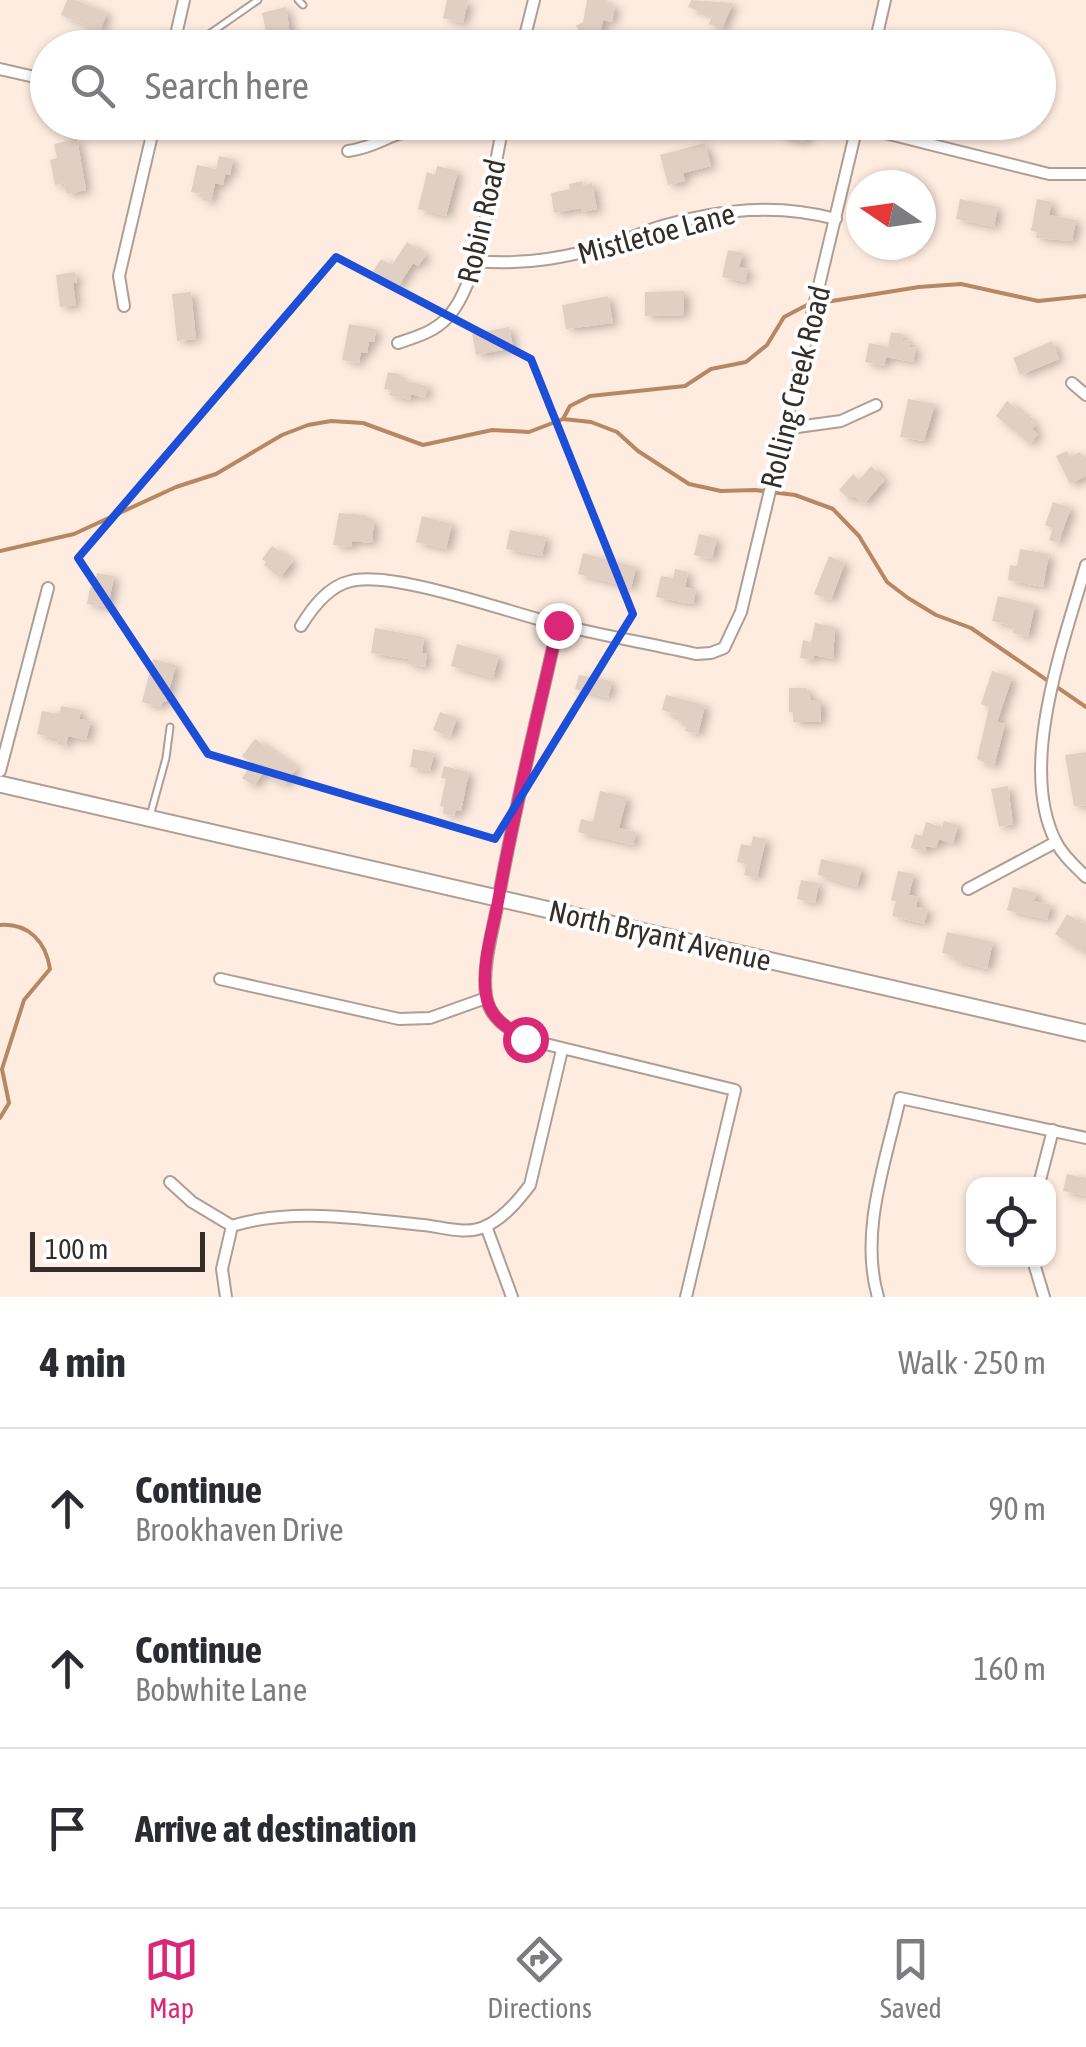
<!DOCTYPE html>
<meta charset="utf-8">
<style>
body{margin:0;font-family:"Asap Condensed",sans-serif;background:#f2f2f3;color:#2b2b33}
.controls{position:absolute;right:30px;bottom:30px;display:grid;overflow:hidden;border-radius:20px;box-shadow:0 2px 8px #0004}
.controls button{width:90px;height:90px;display:grid;place-items:center;padding:0;border:0;border-bottom:2px solid #e1e1e2;background:#fff;color:#2b2b33;font:50px sans-serif}
.compass{position:absolute;left:846px;top:170px;width:90px;height:90px;border-radius:50%;background:#fff;box-shadow:0 2px 8px #0004;rotate:283deg}
.scale{position:absolute;left:30px;bottom:25px;width:175px;box-sizing:border-box;padding-left:10px;border:5px solid #342e29;border-top:0;font-size:28px;line-height:35px;white-space:nowrap;color:#342e29;-webkit-text-stroke:8px #fff;paint-order:stroke}
.stop{position:absolute;width:30px;height:30px;margin:-22px;border:8px solid #db2777;border-radius:50%;background:#fff}
.stop.end{background:#db2777;border-color:#fff;box-shadow:0 2px 10px #0008}
.list{margin:0;padding:0;list-style:none}
h2{display:flex;justify-content:space-between;align-items:center;height:130px;margin:0;padding:0 40px;font-size:42px}
h2 small{font-size:32px;font-weight:400;color:#7c7c81}
.list li{display:grid;grid-template-columns:65px 1fr auto;gap:30px;align-items:center;box-sizing:border-box;height:160px;padding:0 40px;border-top:2px solid #e1e1e2}
.list b{display:block;font-size:38px;white-space:nowrap}
.list p{margin:0;font-size:32px;white-space:nowrap;color:#7c7c81}
.list em{font-size:32px;font-style:normal;color:#7c7c81}
.icon{flex:none;width:55px;height:55px;fill:none;stroke:currentColor;stroke-width:2;stroke-linecap:round;stroke-linejoin:round}
.map{position:relative;flex:none;width:1086px;height:1297px;overflow:hidden}
.search{position:absolute;background:#fff;box-shadow:0 2px 8px #0004;left:30px;right:30px;top:30px;height:110px;display:flex;align-items:center;gap:25px;box-sizing:border-box;padding:0 35px;border-radius:55px;color:#7c7c81;font-size:38px}
.sheet{height:610px;background:#fff}
nav{display:flex;justify-content:space-around;align-items:center;box-sizing:border-box;height:140px;border-top:2px solid #e1e1e2;background:#fff;font-size:28px;color:#7c7c81}
nav a{display:grid;justify-items:center;gap:5px}
nav .on{color:#db2777}
.map>svg:first-child{display:block}
</style>
<div class="map">
<svg width="1086" height="1297" viewBox="0 0 1086 1297">
<defs>
<filter id="shadow"><feDropShadow dx="5.5" dy="3" stdDeviation="5" flood-color="#0004"/></filter>
</defs>
<rect width="100%" height="100%" fill="#feece0"/>
<g fill="none" stroke-linecap="round" stroke-linejoin="round">
<g stroke="#b78764" stroke-width="4">
<path d="M563,419L570,406L590,396L685,386L711,369L746,362L767,345L784,317L807,305L919,287L961,284L1038,301L1086,296"/>
<path d="M0,551L74,534L176,487L216,474L282,435L308,425L331,421L363,423L423,445L492,430L529,432L563,419L591,422L617,432L638,451L689,484L721,491L755,490L795,495L833,509L859,536L887,582L908,598L936,615L971,628L1086,707"/>
<path d="M0,925C29,923 46,942 50,969L24,1000L2,1069L9,1103L0,1118"/>
</g>
</g>
<g fill="#e1cfc3" filter="url(#shadow)">
<path d="M67,0H75L107,13L100,31L61,15Z"/>
<path d="M447,0H468L463,23L443,18Z"/>
<path d="M587,0H607L606,4L615,6L612,22L603,20L599,41L583,37L576,26L583,22Z"/>
<path d="M691,0L733,3L722,29L709,24L712,16L688,7Z"/>
<path d="M286,7L292,48H270L262,13Z"/>
<path d="M784,122H809L805,142L781,137Z"/>
<path d="M77,139L86,190L67,194L64,183L55,185L50,160L57,158L54,144Z"/>
<path d="M705,143L711,166L683,173L685,181L668,185L660,155Z"/>
<path d="M219,156L233,159L230,175L225,174L223,185L215,183L211,202L202,200L204,194L191,192L197,165L216,169Z"/>
<path d="M437,166L458,171L446,216L418,209L427,172L435,175Z"/>
<path d="M582,181L583,185L592,183L597,209L582,212L581,208L554,213L551,193L570,189L569,184Z"/>
<path d="M960,199L998,207L994,227L956,219Z"/>
<path d="M1037,199L1052,202L1049,215L1076,220L1072,241L1036,238L1037,232L1031,231Z"/>
<path d="M407,242L426,255L418,266L413,263L398,287L373,271L381,259L392,265Z"/>
<path d="M728,250L743,253L739,267L748,269L745,282L722,277Z"/>
<path d="M75,272L77,283H73L76,305L60,307L56,275Z"/>
<path d="M684,291V315L645,316V292Z"/>
<path d="M191,292L196,339L177,341L172,294Z"/>
<path d="M608,296L613,323L566,329L562,305Z"/>
<path d="M349,324L376,329L374,342L369,341L367,353L361,352L359,363L342,360Z"/>
<path d="M509,327L513,348L476,355L472,334Z"/>
<path d="M891,332L903,334L902,340L910,341L909,347L916,348L913,362L886,357L884,366L865,362L869,343L888,347Z"/>
<path d="M1052,341L1059,359L1020,375L1013,358Z"/>
<path d="M388,372L399,374L398,379L428,386L425,398L411,394L410,400L389,395L391,390L384,389Z"/>
<path d="M908,399L935,404L924,441L900,437Z"/>
<path d="M1007,401L1036,425L1032,429L1038,434L1030,444L996,416Z"/>
<path d="M1067,451L1070,457L1080,452L1086,463V476L1070,484L1056,456Z"/>
<path d="M871,466L885,480L864,504L854,496L850,500L839,490L853,474L859,480Z"/>
<path d="M1053,502L1071,508L1058,543L1049,540L1053,528L1045,525Z"/>
<path d="M339,513L365,515V520H374L372,543L352,541V547L333,545Z"/>
<path d="M422,516L452,524L446,549L416,542Z"/>
<path d="M510,530L546,537L542,556L506,549Z"/>
<path d="M699,534L717,538L712,559L694,555Z"/>
<path d="M272,546L293,561L280,578L264,565L266,562L262,559Z"/>
<path d="M1020,549L1049,554L1043,587L1008,580L1010,565L1017,566Z"/>
<path d="M583,553L636,567L631,588L578,574Z"/>
<path d="M829,556L845,563L831,600L814,594Z"/>
<path d="M675,569L688,572L685,587L696,590L693,604L656,597L661,576L673,578Z"/>
<path d="M97,573L114,576L108,607L87,604L90,587L94,588Z"/>
<path d="M998,596L1035,605L1028,637L1013,633L1014,626L992,621Z"/>
<path d="M815,623L835,627L833,659L814,655L813,660L800,658L803,640L811,642Z"/>
<path d="M375,628L424,637L422,653L427,654L425,667L408,664V659L371,653Z"/>
<path d="M457,644L499,656L493,678L451,666Z"/>
<path d="M153,659L176,665L166,702L163,701L161,707L142,702Z"/>
<path d="M992,671L1012,678L997,722L1005,724L994,767L977,759L989,707L981,704Z"/>
<path d="M579,675L612,681L608,698L575,689Z"/>
<path d="M789,688H806L811,700H821V722H793V712H789Z"/>
<path d="M666,695L705,705L698,734L685,731L687,723L673,719L675,714L662,710Z"/>
<path d="M61,706L81,710L79,719L91,721L86,740L68,736L66,746L57,744L58,739L37,734L42,711L59,714Z"/>
<path d="M440,712L457,718L450,737L433,730Z"/>
<path d="M255,739L297,768L285,785L263,773L254,786L242,778L252,763L242,756Z"/>
<path d="M413,749L434,753L430,771L410,767Z"/>
<path d="M1086,752V805L1074,806L1065,755Z"/>
<path d="M444,766L469,772L461,811L456,810L454,816L443,814L444,807L440,806L446,779L441,778Z"/>
<path d="M1008,786L1013,824L999,827L991,789Z"/>
<path d="M600,791L627,797L619,828L636,832L633,845L578,832L581,819L593,822Z"/>
<path d="M944,821L958,825L953,844L939,839L936,848L926,846L925,852L911,848L915,834L922,836L926,822L942,827Z"/>
<path d="M753,836L766,839L757,878L744,875L746,864L737,862L741,844L751,846Z"/>
<path d="M821,859L862,868L857,887L818,875Z"/>
<path d="M898,871L914,874L909,895L918,897L916,907L928,909L924,924L892,916L896,901L891,900Z"/>
<path d="M801,880L819,883L815,903L797,899Z"/>
<path d="M1013,887L1037,893L1034,901L1051,905L1047,920L1007,910Z"/>
<path d="M1067,914L1086,925V954L1055,934Z"/>
<path d="M947,932L993,942L987,969L953,960L954,956L942,953Z"/>
<path d="M1067,1174L1086,1178V1196L1063,1191Z"/>
</g>
<g fill="none" stroke-linecap="round" stroke-linejoin="round">
<defs>
<g id="lane">
<path d="M298,0L303,5"/>
<path d="M189,48L258,0"/>
<path d="M150,816L166,758L170,727"/>
</g>
<g id="street">
<path d="M173,48L184,0"/>
<path d="M522,48L534,0"/>
<path d="M874,48L885,0"/>
<path d="M0,69L48,80"/>
<path d="M857,126L1049,174H1086"/>
<path d="M348,151C376,147 384,137 408,131C438,122 472,128 502,130"/>
<path d="M475,261C525,266 571,257 619,242C633,238 647,230 662,226C720,209 777,203 836,219"/>
<path d="M124,306L119,276L155,122"/>
<path d="M398,343C416,337 434,332 447,318C483,280 491,175 504,122"/>
<path d="M1072,383L1086,395"/>
<path d="M783,429L841,421L876,405"/>
<path d="M1086,565C1064,642 1017,766 1056,842C1063,856 1075,866 1086,877"/>
<path d="M558,625C538,715 515,805 499,896C494,928 482,963 486,995C489,1018 507,1028 525,1039L735,1090L686,1297"/>
<path d="M301,626C312,608 328,586 351,581C393,570 513,614 560,625C605,636 651,644 696,654L711,653L724,648L741,612L858,122"/>
<path d="M0,771L48,588"/>
<path d="M968,889L1056,842"/>
<path d="M220,979L399,1019L430,1018L486,998"/>
<path d="M170,1182L192,1202L232,1226"/>
<path d="M1039,1184L1053,1130"/>
<path d="M232,1226C292,1207 361,1219 423,1225C443,1227 465,1235 484,1227C503,1219 518,1201 530,1185L562,1050"/>
<path d="M486,1226L512,1297"/>
<path d="M1033,1260L1044,1297"/>
<path d="M226,1297L222,1269L232,1226"/>
<path d="M878,1297C859,1232 886,1161 900,1098L1086,1138"/>
</g>
<path id="secondary" d="M0,784L1086,1033"/>
</defs>
<use href="#lane" stroke="#af9e92" stroke-width="9"/>
<use href="#street" stroke="#af9e92" stroke-width="14"/>
<use href="#secondary" stroke="#af9e92" stroke-width="19"/>
<use href="#lane" stroke="#fff" stroke-width="5"/>
<use href="#street" stroke="#fff" stroke-width="10"/>
<use href="#secondary" stroke="#fff" stroke-width="15"/>
</g>
<g fill="none" stroke-linecap="round" stroke-linejoin="round">
<path stroke="#db2777" stroke-width="12" d="M525,1039C507,1028 489,1017 486,995C481,962 494,927 499,896C515,805 538,715 558,625"/>
</g>
<path fill="none" stroke="#1d4ed8" stroke-width="8" stroke-linejoin="round" d="M336,257L531,359L633,614L495,839L208,754L78,558Z"/>
<g text-anchor="middle" dominant-baseline="central" stroke-width="8" stroke-linejoin="round" paint-order="stroke">
<g font-size="30" fill="#342e29" stroke="#fff">
<text transform="translate(481 221) rotate(-77)">Robin Road</text>
<text transform="translate(656 233) rotate(-15)">Mistletoe Lane</text>
<text transform="translate(795 387) rotate(-76)">Rolling Creek Road</text>
<text transform="translate(660 935) rotate(13)">North Bryant Avenue</text>
</g>
</g>
</svg>
<div class="controls">
<button><svg class="icon" aria-label="locate" viewBox="0 0 24 24"><circle cx="12" cy="12" r="6"/><path d="M12 2v4M12 18v4M2 12h4M18 12h4"/></svg></button>
</div>
<svg class="compass" viewBox="-18 -18 36 36"><path d="M0-13l5 13h-10z" fill="#e53935"/><path d="M0 13l5-13h-10z" fill="#7c7c81"/></svg>
<div class="scale">100 m</div>
<div class="stop" style="left:525px;top:1039px"></div>
<div class="stop end" style="left:558px;top:625px"></div>
<div class="search"><svg class="icon" aria-label="search" viewBox="0 0 24 24"><circle cx="10" cy="10" r="6"/><path d="M15 15l6 6"/></svg>Search here</div>
</div>
<section class="sheet">
<h2>4 min<small>Walk · 250 m</small></h2>
<ul class="list">
<li><svg class="icon" aria-label="ahead" viewBox="0 0 24 24"><path d="M12 20V5M6 11l6-6 6 6"/></svg><div><b>Continue</b><p>Brookhaven Drive</p></div><em>90 m</em></li>
<li><svg class="icon" aria-label="ahead" viewBox="0 0 24 24"><path d="M12 20V5M6 11l6-6 6 6"/></svg><div><b>Continue</b><p>Bobwhite Lane</p></div><em>160 m</em></li>
<li><svg class="icon" aria-label="arrive" viewBox="0 0 24 24"><path d="M6 21V4h12l-3 4 3 4H6"/></svg><div><b>Arrive at destination</b></div></li>
</ul>
</section>
<nav>
<a class="on"><svg class="icon" aria-label="map" viewBox="0 0 24 24"><path d="M3 6l6-2 6 2 6-2v14l-6 2-6-2-6 2zM9 4v14M15 6v14"/></svg>Map</a>
<a><svg class="icon" aria-label="directions" viewBox="0 0 24 24"><path d="M12 3l9 9-9 9-9-9zM9 14v-3h6M13 9l2 2-2 2"/></svg>Directions</a>
<a><svg class="icon" aria-label="saved" viewBox="0 0 24 24"><path d="M7 4h10v16l-5-4-5 4z"/></svg>Saved</a>
</nav>
